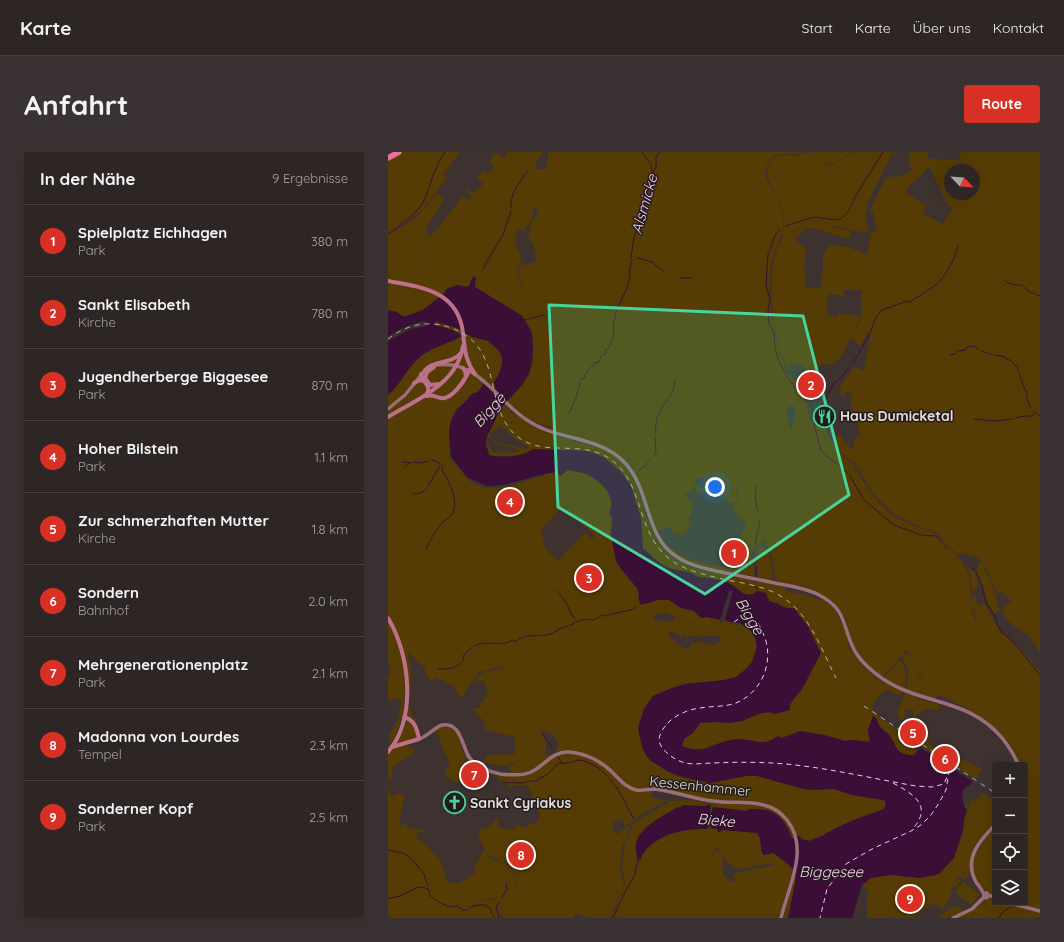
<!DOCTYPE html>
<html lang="de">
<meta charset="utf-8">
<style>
body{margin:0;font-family:Quicksand,sans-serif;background:#3a3232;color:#f1f3f6}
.controls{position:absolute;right:12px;bottom:12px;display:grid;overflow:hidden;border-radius:4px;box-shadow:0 4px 16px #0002}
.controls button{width:36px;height:36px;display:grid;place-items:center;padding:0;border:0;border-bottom:1px solid #494342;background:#2e2625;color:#f1f3f6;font:20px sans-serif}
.compass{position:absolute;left:556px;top:12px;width:36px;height:36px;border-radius:50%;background:#2e2625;box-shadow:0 4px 16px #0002;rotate:115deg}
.you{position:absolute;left:327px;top:335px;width:14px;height:14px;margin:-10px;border:3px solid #fff;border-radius:50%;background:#1a73e8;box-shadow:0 0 0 6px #1a73e833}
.badge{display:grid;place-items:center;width:26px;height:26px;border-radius:50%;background:#d93025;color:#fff;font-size:13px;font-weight:700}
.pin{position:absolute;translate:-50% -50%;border:2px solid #fff;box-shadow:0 1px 4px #0006}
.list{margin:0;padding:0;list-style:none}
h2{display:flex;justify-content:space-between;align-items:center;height:52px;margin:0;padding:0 16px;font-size:17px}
h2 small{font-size:13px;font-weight:400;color:#a7a5a7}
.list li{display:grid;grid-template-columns:26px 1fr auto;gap:12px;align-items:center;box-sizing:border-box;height:72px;padding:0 16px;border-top:1px solid #494342}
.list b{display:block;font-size:15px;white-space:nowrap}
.list p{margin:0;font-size:13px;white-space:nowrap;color:#a7a5a7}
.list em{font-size:13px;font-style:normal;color:#a7a5a7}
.icon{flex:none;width:22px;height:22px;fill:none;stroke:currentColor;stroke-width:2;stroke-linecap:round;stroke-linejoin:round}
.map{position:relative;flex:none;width:652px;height:766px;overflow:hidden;border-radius:4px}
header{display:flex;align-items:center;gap:24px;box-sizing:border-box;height:56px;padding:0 20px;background:#2e2625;border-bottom:1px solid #494342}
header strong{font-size:19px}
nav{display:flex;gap:22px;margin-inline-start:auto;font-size:14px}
.intro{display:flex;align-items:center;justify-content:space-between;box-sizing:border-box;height:96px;padding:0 24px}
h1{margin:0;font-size:28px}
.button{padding:10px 18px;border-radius:4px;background:#d93025;color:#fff;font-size:14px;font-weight:700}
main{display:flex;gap:24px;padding:0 24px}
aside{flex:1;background:#2e2625;border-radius:4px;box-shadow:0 4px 16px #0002}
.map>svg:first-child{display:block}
</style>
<header>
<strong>Karte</strong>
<nav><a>Start</a><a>Karte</a><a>Über uns</a><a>Kontakt</a></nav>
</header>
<div class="intro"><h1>Anfahrt</h1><a class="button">Route</a></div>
<main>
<aside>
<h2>In der Nähe<small>9 Ergebnisse</small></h2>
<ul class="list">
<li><span class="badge">1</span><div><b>Spielplatz Eichhagen</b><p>Park</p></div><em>380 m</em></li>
<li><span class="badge">2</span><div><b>Sankt Elisabeth</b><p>Kirche</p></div><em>780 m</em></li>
<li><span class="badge">3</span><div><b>Jugendherberge Biggesee</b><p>Park</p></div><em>870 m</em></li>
<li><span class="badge">4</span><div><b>Hoher Bilstein</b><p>Park</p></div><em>1.1 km</em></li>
<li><span class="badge">5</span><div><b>Zur schmerzhaften Mutter</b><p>Kirche</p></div><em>1.8 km</em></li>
<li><span class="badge">6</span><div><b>Sondern</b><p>Bahnhof</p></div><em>2.0 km</em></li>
<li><span class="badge">7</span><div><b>Mehrgenerationenplatz</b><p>Park</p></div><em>2.1 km</em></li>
<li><span class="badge">8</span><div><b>Madonna von Lourdes</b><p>Tempel</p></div><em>2.3 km</em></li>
<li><span class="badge">9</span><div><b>Sonderner Kopf</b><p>Park</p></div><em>2.5 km</em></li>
</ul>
</aside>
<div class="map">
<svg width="652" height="766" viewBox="0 0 652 766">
<rect width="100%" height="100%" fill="#3e3231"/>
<g fill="#553c04" fill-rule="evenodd">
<path d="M15,0H72L55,22L58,27L34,58L0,83V8Z"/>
<path d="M119,0H156L147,10L149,17H158L160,8V0H415C408,4 401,1 393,2C380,3 375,18 379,29C384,39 392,51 395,62C398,80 387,95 383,112C377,140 387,193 399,219V221L396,222L397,223H402L421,250L419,256L424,271L426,270L427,272L434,270L441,285L448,297L468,316L464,319L469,318C477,334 489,352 504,363C517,372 533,374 546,382C555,387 561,396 568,403L569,402L552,384L547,380L514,367L505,361L487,344L468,313V311H466L454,302L444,288L452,283L462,296L466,298V287L472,283L463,255L464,242L458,240L456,244L452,242C451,231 460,225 466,215L476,219L479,200L483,182L480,181L472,194L462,185C459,195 454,210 443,212C439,213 436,212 432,213L427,220L423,217L420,220L411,211L401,215V219C386,192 382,149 384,118C385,112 391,90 394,87C401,81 409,78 417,75L406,78L397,85L394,84C395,76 398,68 395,59C391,45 365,14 390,4C396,2 403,4 409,4C413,3 416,1 421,0L423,5L424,4L422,0H465L446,11L436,12L442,14L467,0H508L507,2L504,1L481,48L477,66L481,76L479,81L447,74L436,73L463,79L461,87L426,76C417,76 412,81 406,87L419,97L416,112L418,136H432L435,118V103L442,93L460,95L479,102L478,109L483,79L488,81C490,70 486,69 485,59L482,58L497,27L500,25L513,24L524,18L520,11L523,3L519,1L520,0H539L540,7C543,7 554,8 556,7L573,9L572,8V0H652V502C649,495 645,488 639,483C627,471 622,476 614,458L624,449L614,440L609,442L599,418L591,406L573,401L569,403C574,411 581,419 582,429C584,445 579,453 588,469L589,468L583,453V444L588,445L590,454L596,452L611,477L627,491L652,519V757L629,751H637V613H631C626,585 593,564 570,552C563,549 558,545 550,543L546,547L518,538C520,527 522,515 514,506L518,502C531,502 526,525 536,529C526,517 531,504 516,498L517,500L496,523H492L486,519L471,503L465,491L456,463L454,462L444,448L420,438L419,435L415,434L411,435L388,429L385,408L377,389H375L368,394L363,402L366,415V424L320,416L302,410L292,406L281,397H284C303,411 325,413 348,417L351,411L349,409L353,400L347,398L351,400L349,404L340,400L344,397L346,398V396L350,391V388L359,372L348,364L349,361L344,358L346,353L351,346L348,331L349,348L346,351H341L332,344L333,340L331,334L333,332L329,327L325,330L327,332L324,334L321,329L316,331L315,326H309L305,332L311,333L312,337L317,335L319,339L310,341L307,336L303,338L305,342L299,340L297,343L306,352L303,355L304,361L300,366L301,367V370L304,369L305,371L294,384L288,380H284L283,375C278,375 273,377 269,379L255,338L244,318L245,315H242L231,303L213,292L164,278V275L141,269L119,250L144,211L145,197L144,182L141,175L134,164L87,135V125H84L81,134L78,135L70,133L58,139L33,159L16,164L0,158V84L30,64L49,41L56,47L50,59L39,73L40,75L37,78L41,83L34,90L28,105L35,89L49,77L75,44L81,48L84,45L78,40L80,37L86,41L92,34L93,35L95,31L89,26L95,18L101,22L106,15L101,10L107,1L117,6ZM541,14L556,46H558L557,48L561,53L565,55L555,72L535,62L538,53L517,41C522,30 534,24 541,14ZM562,18H586V42H562ZM146,56L150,57L149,63L144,68L140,86L142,87L141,90L146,91V97H148L147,104L149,109L136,114L135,110L131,112V123L136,138C133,131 129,123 130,116C130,112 133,109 133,106C133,101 129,96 127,92L129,76L136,80L138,73L140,74L141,73ZM474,123L473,166L471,172L463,185L470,171L472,164L451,161L449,165L440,163L439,152L440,142L456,144L455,138H473ZM405,253C409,261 407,270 403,278H402L398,255Z"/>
<path d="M48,169L69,176L72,178L73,182L64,178L47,173V170Z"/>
<path d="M77,181C85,185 94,185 101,189C103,190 104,192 106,193C118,205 115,217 106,230L108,245H107L105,235L97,230C94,233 92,238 89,240C83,245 76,250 70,256C58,266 61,291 62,305C69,313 74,322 82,329C107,348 142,324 169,320L172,324L179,318C185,319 192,320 198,322C212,328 230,345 221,361C226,367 222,377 223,385C227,411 233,417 249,436L251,440L250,446L260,452L270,448H281L293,456L306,459L313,466L319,465L332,468V471L342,469L344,470L343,471L348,472V474L352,471C371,482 373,497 360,515C357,518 353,523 349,525C339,531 309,530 297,532L279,619L290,624L323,631L358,624H369L416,637H446L464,643L497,649L498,653L496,657C486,662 476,663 466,667C450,674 437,683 421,689L411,685L404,686C395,663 385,656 360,657V659L325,655L322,664L324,653L322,652L317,654L295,653L261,673L253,682L248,691L249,707L251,711C261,683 295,676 322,677V665L323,676L369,681L372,687L374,701L380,703L385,701L405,716L391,766H224L237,732L234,713L236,696L240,684L247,670L283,649L302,648L317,651L320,650L282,640L247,637L239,633L219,614L189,600L169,601V597L171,592C167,583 164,581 154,579L153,581L158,591V602L163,604C147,617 143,621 123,621L121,614L130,611L132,608L127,611L111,615L110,613L94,611L99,603L128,602L126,584L103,580L95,576L98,571L84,557L93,555L91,551L96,549C100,540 101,536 95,529H86L94,521L114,516V514L89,521L90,522C82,529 81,539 73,545L67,539V535L48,525L45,529L40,526L36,515L22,502H20L23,519V531L21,556L23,557L24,565L28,566L29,576L18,562L20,548L15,497L13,490L0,463V243C13,232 19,216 32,205C44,195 61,192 74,184H77ZM175,354L207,384L204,387L196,381L171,408L173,410C159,401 154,394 154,377ZM270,461H279L287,465L286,469H276L266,468V464ZM282,478L292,483V485L294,487L296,482L299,485L313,483L315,484H331L333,492L330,490L325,493L313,490L304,491L300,498L291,493L281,484L280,481H282ZM329,695C336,704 340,716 352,717L384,711L387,713L352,720L344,724L348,729L345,731L335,723L334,717L335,705L329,697L326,700L323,715L325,699Z"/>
<path d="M117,252L121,256L122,262L125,261L140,271L143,275L144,274L169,284L186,288L187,290C195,291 204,292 211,295C265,320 245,375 286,406C300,416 318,419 335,422C356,427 377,431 398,435V439L419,443L431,448H437C451,461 460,476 461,497C467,500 470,509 475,514C485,525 502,534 515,540L513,543L498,538L487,548L483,555L491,565L529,590L528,592L529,594L527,598L530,600C524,606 513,603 508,596C505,593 505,588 502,584C497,578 490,576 489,567L485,564C478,577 482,578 482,590L465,588L457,589L436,583L415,580L393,586L390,584L385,588L378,590L331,591L316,597H302L294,594L296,587L305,581L312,571C316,571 321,570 325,570C335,570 344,572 354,569C366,565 374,558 387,562L402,553L414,537L433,501L416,468L404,457L395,455L389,450L381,449L365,443L356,442L343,432L337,430L319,425H310L299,420L279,415L269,409L263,402L255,397L253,366L200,299L145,297C134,306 118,304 104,304L101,303L98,292L102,293L101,297L108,301L110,299L130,300V297L106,292V290L139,297L141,295L126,286L117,277L112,274L110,277L103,280L102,286L98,287L110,261L109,255H114Z"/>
<path d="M373,395L378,396C382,405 387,419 383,428L368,425C370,415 362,400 373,395Z"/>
<path d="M593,409L603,430L612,458L605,462L599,451L595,437L587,419Z"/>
<path d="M578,413C587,418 589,425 590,435H588L587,439L584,436L582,422Z"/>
<path d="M0,470C21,503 23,558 3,592H2L3,589H2V582L9,569L14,549L8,546L0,549V525L3,519L0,508Z"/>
<path d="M512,509L514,510C519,518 518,529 516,537L497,527V524L510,510Z"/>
<path d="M517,540L525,543L530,548L532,547L552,553L550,559C537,554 534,559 524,567L526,558L518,557L516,568H512L510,563V560Z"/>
<path d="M20,569L24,570L28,579L29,586L8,592L18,570Z"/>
<path d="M59,574L66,577L76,593L73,595L76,603L79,602L80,606L76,608L79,611L76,613L83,622L88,614L89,618L88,625L92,627L88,630L85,625L77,629L75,626L70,629L71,632L57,624L59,615L61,614V609L53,594L54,593L51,588L52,585L47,579L52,575Z"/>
<path d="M538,581L542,588L540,592L557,603L555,607L568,615C563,623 553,621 548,615C545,611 544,606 542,602L545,600L534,593L536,590L533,588Z"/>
<path d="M17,593L27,598L26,601L4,615V627L0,628V602L5,596Z"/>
<path d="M182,601L200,605L212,611L245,639L265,638L263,646L279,648L251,664L237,675L235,668L226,669C225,674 225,678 229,682L244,672L234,696L232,714L235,730V736L222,766H202L187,761L185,765L187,766H114L112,751L105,746L84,749L105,748L112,751V766H0V631L1,638L0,639L3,644L11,641L17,644L12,665V673L17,672L20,676L36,678L33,681L30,680L29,687L35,690L52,708L58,723L56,725L60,727V730C69,734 80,726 87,721L85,717L96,698L104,708V707C127,714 125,718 128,739L129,737C127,730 127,721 123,715C119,710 112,709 106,706C97,702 92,690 90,680L92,677L103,674L108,666H110V672L111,673L109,675L126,678L128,673L139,675L140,673L143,671L148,672L149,669H150L152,660H150L140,633L120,634L119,629L109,628L110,624L140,622L171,602Z"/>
<path d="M570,605L594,617L588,627L569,615L573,610L568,607Z"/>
<path d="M595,641L607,650V670C591,686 579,698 582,722L575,727L573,725L578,721L574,717L571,721L574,718L577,721L572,725L570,723L569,726L565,730L566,731L569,726L573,729L568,735L566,734L562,739L563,743L558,753L554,757L545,751L526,766H479V745L480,737L474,733L483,726L489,724L504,723L516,725L546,724L566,706L575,679L576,668L578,658L576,653L580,652L579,658H581L583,647L586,650L588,649Z"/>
<path d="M607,675V742L606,743C598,741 594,736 590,730C577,709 593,690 607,675Z"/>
<path d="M408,721V726L400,766H395Z"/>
<path d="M575,730L592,742L583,753L567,740Z"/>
<path d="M603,746L607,747V751H616L652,761V766H567L584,758L595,748Z"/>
<path d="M566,754L573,756L575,760L558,766H550L562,756Z"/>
</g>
<path fill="#3a0e36" d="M85,124L88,126L87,135L134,164L141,175L144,182L145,197L144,211L141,222L134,233L114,255H109C112,267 100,277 98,289C97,295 101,298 101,303C114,306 135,305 145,297L200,299L208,302L217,306L233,320L243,334L253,366L255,397C263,402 269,411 279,415C286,418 293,419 300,420C304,421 307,424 311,425C320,426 330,427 338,430C350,434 357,450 369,439L378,441L381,449C390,451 397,458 406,456L420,475L433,501L414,537L403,550L402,553V558L387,562L381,560L373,561L354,569L342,571L325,570L312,571L305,581L296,587L294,594C319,604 326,589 348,587C365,586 375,596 390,584L394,586L412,579L436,583L457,589L465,588L482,590L480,578L485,564L489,567C490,575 495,577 500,582C511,593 504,603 526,603L533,596L542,602L549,616L559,621L566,618L584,629L583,632C581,634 579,634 577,636C572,640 575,654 579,658L576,668L575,679L566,706L551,722L532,726L504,723L483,726L474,733L464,766H400L408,726C407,714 394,708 385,701L375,703C371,696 375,688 369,681L334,678L332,680H330L329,677L323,676V665H321L319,677C295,676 262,683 252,708L249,707C249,702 247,696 248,692C250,676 278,662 290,655H293L294,653L317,654L322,652V664H323L325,655L359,659L360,657C385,656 395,662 404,686H407L410,683L414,687L421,689L434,684L446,677L466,668L496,657L498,651L496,648L464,643L446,637L422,638L416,637L369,624H358L323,631L290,624L279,619L263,609L259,605L254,595L250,577L251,572L256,557L265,544L284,536L297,532L336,528L348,525L358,517L364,510L369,495L368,489L364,480L352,471L341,470L337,467L345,439H341L332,468L319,465L313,466L306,459L293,456L281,448H270L253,453C249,447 252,442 249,436L233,417L228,409L223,384L224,365L221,361C230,345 212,328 198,322C192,320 186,319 180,318L172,324L169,320L161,321L118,332L105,334H99L80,326L63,305L61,279L63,269L69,257L76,251L84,242L90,240L98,229C106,233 103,241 108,245L106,230L110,224L114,213V205L111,199L100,189L84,185L69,176L48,170H47V173L64,178L74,184C61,192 44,194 32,205C19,216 13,232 0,243V189L23,177L38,174V169C23,172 12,176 0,185V158L9,160L14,164H19L35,158L57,141L58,137L70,133L78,135L81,134Z"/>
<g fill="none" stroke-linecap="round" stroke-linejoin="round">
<g stroke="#3a0e36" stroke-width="1">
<path d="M254,0L255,2"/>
<path d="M256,3L263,13L264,20"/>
<path d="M50,11L57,0"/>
<path d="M466,48L467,45L495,0"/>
<path d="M123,56C122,42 131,30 139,20"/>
<path d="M16,70C24,64 31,58 36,49C42,37 43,24 50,13"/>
<path d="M397,74L426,65L449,68C459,65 461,57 466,49"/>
<path d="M0,82L9,76L14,71"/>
<path d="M382,97L387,83L392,78"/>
<path d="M382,99L380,102L378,133L382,148L380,157L381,172L386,181L387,189L386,191L387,192C387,201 392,212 397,221"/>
<path d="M243,106L246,85L256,58L254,54L259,44L262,26L268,15V5L272,0"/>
<path d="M250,106L264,110L275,119"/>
<path d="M95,118L97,113L117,79C116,73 122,65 123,59"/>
<path d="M292,126H304"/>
<path d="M616,128L622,132L630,133"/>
<path d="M632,133H634C638,138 646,142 652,144"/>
<path d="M539,139C543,136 547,134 550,131C558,123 568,105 570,94"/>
<path d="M136,168L157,163"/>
<path d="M482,181L488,165L494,158L519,149L521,150L538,140"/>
<path d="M222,193L226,183L225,173L229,157L239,136L242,124L241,121L244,108"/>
<path d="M570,199L577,198L579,195L586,194L591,198"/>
<path d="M594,199L604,203"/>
<path d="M562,203L567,202L568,199"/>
<path d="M607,203L617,205L618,207C623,208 626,210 627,214H630V219"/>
<path d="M466,210L481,183"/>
<path d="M631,221C634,228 635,236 640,243L638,245L643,256"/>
<path d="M399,224L408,237L420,250"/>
<path d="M191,235L193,227L196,226L199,219L206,213V211L211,210L213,204L217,202L218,197H220L221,195"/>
<path d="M441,241L445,232L452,227L461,216"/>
<path d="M281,246L285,239L287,228"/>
<path d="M422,252L428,263L426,272L433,299L460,321"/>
<path d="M432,254L440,243"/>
<path d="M645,259L652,264"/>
<path d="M181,261L188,246L190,238"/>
<path d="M628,266L636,264H645L646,261"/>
<path d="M586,267L606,269L625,267"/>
<path d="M268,282C266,269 271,259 279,248"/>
<path d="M265,304L268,301L267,285"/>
<path d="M44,308L51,311"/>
<path d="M14,310L23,311"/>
<path d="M25,310L33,311L41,309"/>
<path d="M16,316L21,311"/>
<path d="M251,318L257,314L262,308"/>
<path d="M461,322L476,348L506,373L533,383L548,384L560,397"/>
<path d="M40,334L52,314"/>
<path d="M367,334L368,336L367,345L370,361"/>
<path d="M24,341L27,342"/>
<path d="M29,342L35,340L39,336"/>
<path d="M367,392C368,387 370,376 372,373L371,368"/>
<path d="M38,397C42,388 48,377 55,370C58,367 62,366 64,362C72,349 60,328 54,318L55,314"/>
<path d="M368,404L369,410"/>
<path d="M582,415L587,418"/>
<path d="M588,419L594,434L598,450L606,463L609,472L614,481L619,484L631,497L652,523"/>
<path d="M368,425L369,414"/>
<path d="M367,435L369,436L370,438"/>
<path d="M169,439L179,452L184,464L187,466"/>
<path d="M220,463L246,457L248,455"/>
<path d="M182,473C186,472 187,470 191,469C201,465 203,472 214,463L219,464"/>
<path d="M86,494C100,487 113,496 125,488L128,490C136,480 151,486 163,482C169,479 173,475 180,474"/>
<path d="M50,517C60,518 69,516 76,508L75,504L84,495"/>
<path d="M155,583L164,595"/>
<path d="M170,605L174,611"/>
<path d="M118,631C123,630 127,631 132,631C138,631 143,628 149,629L150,627L159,623L170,611C173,611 176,612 179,611C184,611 186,608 191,608C214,611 228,634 238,651"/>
<path d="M238,653L246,667"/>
<path d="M0,698C19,702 20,701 32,717C35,720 34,718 36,722C38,727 37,728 40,733"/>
<path d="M40,736C41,737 41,741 42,743C45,748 61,757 68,754L72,756L74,758H79"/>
<path d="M114,746L119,737L118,732"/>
<path d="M0,747L12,744L31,735L38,736L40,738"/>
<path d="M111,751L108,755L111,766"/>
<path d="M81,757L82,755L91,753H98L103,757V760L107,766"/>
<path d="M225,766L238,738L247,722L250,707"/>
<path d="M611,766L614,761L622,755"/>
</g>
<g stroke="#ffc2f6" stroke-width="1" stroke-dasharray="5 4" stroke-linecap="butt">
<path d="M346,470L352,466L369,469C373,477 378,486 379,494C383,518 370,542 348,551C337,555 324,554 312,556C296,558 278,567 272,583C267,596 287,609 298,611C306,613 316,611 325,611C345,610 365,610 385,611C433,614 481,626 528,634L544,635L556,632L561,620L558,638L551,651L543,663L533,673L523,679L484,697L458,712L439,737L432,766"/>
<path d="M505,631C527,643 545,654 524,678"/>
</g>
<g stroke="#9a6e7a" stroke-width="3.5">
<path d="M49,213C90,207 109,249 139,268C169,289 211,283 237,311C263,339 256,384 289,405C301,413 315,416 328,419C348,423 368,427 387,431C402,434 418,436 431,443C461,458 454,478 468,501C475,512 485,520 495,527C536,554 580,545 615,587C621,595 627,603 630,613"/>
<path d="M0,257L17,243L34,222"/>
<path d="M31,587C40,584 47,575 54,573C73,570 74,594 81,605C87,614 102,620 112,622C123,623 136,624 145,619C158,612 165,599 181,600C197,601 213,609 224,620C231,627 238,636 248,638C254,639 260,637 266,637C286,639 305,647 325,649C343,652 362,648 379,654C387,656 394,662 399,668C422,697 400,735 393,766"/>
<path d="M596,741H599L600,745L598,746L596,744C596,739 590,734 587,728C576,706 592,688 607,673"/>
<path d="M600,743L607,745"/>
<path d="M622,751L652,759"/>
<path d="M565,766L584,757L596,745"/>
</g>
<g stroke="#bc7089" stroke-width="4">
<path d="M0,129C34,135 70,139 75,181C77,198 77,208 87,222"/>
<path d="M46,215L39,220L37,226L42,233L51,232"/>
<path d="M75,216L77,219L78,224"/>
<path d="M35,221C44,207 63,213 73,201"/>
<path d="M33,222C34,229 44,235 39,241"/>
<path d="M26,231L32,228L36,229"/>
<path d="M38,244C45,242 47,245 53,246C64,248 78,227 81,218"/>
<path d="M0,265C30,247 69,232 75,194"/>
<path d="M0,466C22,502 29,566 0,600"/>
<path d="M4,595L31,587C29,577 27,568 16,565"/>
</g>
<path stroke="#e8729d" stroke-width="5.5" d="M0,6L11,0"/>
<g stroke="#b9b0af" stroke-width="1" stroke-dasharray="5 5" stroke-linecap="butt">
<path d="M0,187C22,169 50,167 74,181C115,204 96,259 130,285C156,305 190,288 219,305C256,327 247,376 278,404C292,417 311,421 330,426C347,430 366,432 383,439C420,455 431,493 448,526"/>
<path d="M476,554L607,641"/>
</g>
</g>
<path fill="#48d49d" fill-opacity="0.2" stroke="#48d49d" stroke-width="3" stroke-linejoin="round" d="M161,153L415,164L461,343L317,442L170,355Z"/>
<defs>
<symbol id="restaurant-ring" viewBox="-11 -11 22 22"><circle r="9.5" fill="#211c1b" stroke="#48d49d" stroke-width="1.5"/><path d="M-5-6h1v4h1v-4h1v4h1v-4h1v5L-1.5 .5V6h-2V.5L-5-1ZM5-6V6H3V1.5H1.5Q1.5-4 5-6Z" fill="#48d49d"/></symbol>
<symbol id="church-ring" viewBox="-11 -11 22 22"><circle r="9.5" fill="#211c1b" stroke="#48d49d" stroke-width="1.5"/><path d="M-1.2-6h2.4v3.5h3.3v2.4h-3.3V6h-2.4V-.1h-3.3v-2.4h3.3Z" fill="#48d49d"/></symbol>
</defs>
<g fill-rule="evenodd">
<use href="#restaurant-ring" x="424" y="252" width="25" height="25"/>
<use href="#church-ring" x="54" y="638" width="25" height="25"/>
</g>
<g text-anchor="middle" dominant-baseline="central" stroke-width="3" stroke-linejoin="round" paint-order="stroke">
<g font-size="14" font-weight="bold" fill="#e3dbda" stroke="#211c1b" text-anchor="start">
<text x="452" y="264">Haus Dumicketal</text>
<text x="82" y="651">Sankt Cyriakus</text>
</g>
<g font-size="14" fill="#e3dbda" stroke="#211c1b">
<text transform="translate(312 634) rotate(6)">Kessenhammer</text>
</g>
<g font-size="15" font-style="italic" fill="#ffc2f6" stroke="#211c1b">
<text transform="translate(256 52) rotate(-74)">Alsmicke</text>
<text transform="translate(101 258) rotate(-48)">Bigge</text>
<text transform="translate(362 464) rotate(59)">Bigge</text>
<text transform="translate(328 668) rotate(5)">Bieke</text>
<text x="443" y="719">Biggesee</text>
</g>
</g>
</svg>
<div class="controls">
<button>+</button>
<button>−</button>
<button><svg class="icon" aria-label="locate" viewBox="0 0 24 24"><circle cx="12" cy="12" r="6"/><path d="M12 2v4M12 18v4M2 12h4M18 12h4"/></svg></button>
<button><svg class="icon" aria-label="layers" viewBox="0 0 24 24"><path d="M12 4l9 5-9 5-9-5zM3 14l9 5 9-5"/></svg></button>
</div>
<svg class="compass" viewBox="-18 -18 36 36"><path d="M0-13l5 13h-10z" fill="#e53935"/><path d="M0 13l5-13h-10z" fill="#a7a5a7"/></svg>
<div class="you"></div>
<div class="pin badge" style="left:346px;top:401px">1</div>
<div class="pin badge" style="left:423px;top:233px">2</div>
<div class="pin badge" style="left:201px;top:426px">3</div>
<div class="pin badge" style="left:122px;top:350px">4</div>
<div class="pin badge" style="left:525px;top:581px">5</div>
<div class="pin badge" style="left:557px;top:607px">6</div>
<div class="pin badge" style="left:86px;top:623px">7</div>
<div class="pin badge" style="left:133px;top:703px">8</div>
<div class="pin badge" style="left:522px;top:747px">9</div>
</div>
</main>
